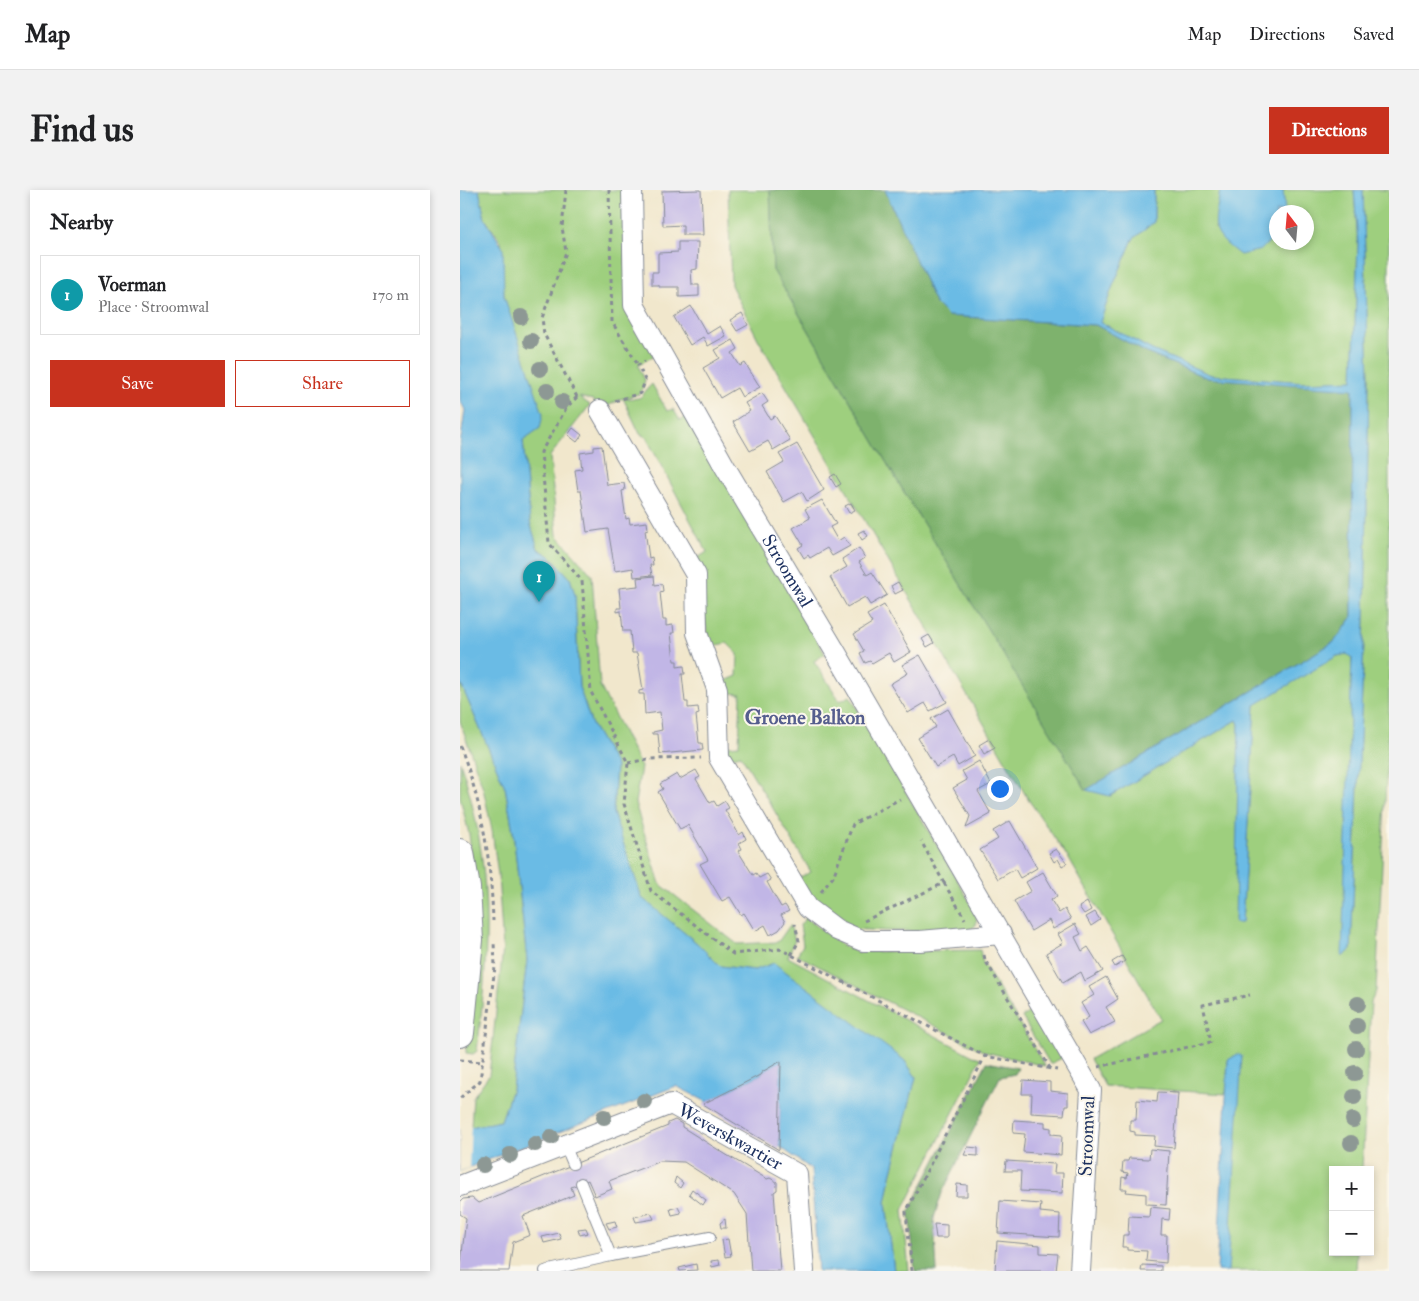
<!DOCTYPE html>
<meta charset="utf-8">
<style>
body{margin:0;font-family:"IM FELL Double Pica",serif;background:#f2f2f2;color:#202124}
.controls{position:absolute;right:15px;bottom:15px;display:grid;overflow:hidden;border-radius:0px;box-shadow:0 2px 8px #0003}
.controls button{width:45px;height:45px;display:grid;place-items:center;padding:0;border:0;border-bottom:1px solid #e0e0e0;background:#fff;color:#202124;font:25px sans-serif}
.compass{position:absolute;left:809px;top:15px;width:45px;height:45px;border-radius:50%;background:#fff;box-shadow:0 2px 8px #0003;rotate:344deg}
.you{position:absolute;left:539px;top:598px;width:18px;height:18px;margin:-12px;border:4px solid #fff;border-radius:50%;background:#1a73e8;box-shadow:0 0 0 8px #1a73e833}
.badge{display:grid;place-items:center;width:32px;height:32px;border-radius:50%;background:#c8321e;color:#fff;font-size:16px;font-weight:700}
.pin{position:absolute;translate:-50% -41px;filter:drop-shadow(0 1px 2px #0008)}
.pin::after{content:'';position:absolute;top:26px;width:18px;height:15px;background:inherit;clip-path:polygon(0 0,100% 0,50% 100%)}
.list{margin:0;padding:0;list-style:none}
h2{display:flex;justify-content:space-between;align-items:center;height:65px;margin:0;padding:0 20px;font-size:21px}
h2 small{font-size:16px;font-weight:400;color:#757577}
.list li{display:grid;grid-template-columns:32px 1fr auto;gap:15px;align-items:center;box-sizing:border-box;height:80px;margin:0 10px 10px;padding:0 10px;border:1px solid #e0e0e0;border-radius:0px}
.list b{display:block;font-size:19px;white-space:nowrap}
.list p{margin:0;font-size:16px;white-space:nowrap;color:#757577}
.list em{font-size:16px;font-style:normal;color:#757577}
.actions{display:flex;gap:10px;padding:15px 20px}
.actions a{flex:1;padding:11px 0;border:1px solid #c8321e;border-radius:0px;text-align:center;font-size:18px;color:#c8321e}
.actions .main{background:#c8321e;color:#fff}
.map{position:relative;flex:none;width:929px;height:1081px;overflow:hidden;border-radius:0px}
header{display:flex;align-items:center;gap:30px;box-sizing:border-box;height:70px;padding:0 25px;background:#fff;border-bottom:1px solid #e0e0e0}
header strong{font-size:24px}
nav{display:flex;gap:28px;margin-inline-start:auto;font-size:18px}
.intro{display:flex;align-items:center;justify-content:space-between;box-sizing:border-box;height:120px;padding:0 30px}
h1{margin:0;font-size:35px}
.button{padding:12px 22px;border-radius:0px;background:#c8321e;color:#fff;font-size:18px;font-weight:700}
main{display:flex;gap:30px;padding:0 30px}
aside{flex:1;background:#fff;border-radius:0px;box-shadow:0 2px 8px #0003}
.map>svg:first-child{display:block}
</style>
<header>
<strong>Map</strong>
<nav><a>Map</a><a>Directions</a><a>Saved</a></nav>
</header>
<div class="intro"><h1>Find us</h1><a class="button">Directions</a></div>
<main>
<aside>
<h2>Nearby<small></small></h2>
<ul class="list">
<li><span class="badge" style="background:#0f9aa8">1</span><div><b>Voerman</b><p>Place · Stroomwal</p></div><em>170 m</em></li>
</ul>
<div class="actions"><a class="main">Save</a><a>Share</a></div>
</aside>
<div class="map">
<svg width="929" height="1081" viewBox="0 0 929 1081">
<rect width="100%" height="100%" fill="#fbf7ec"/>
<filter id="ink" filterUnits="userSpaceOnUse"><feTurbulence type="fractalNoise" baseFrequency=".02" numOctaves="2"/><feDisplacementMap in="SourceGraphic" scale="10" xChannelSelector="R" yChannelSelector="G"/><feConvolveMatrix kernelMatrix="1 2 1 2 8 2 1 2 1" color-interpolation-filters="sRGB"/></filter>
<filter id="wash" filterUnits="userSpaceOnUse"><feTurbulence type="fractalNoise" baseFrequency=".0096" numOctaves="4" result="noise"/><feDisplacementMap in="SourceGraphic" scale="20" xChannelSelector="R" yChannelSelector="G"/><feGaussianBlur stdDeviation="1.12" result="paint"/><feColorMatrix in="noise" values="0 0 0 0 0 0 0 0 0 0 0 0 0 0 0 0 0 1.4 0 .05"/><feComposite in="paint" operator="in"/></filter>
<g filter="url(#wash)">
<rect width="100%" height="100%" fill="#f1e7cc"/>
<g fill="#9ecf7e" stroke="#5c7f6e">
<path d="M19,0H164L167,120L194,166L178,175L185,190L181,203L165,208C186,210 179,206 192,194L207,221L213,219L220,230L229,226L365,464L354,471L380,511L390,506L517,724L516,735L509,741H428L391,739L383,728L347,704L338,688L351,682L281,565L268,568L267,556L279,555L281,504L267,503L265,491L277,486L278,464L267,453L253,456L246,437L236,369L247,362L186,247L180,244L163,208L140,220L133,210L119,207L130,215L90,266L97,345L132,385L140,496L181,577L175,613L200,694L277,754L318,752L330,735L335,750L328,767L513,866L521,868L443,1020L449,1081H434L426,1013L431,986L456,887L444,870L420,853L295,780L260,776L238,754L182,709L153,623L156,576L132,535L119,497L115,405L110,388L90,366L78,359L70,332L63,249L80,238L44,106L41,51L25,29Z"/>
<path d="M268,0H310L313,80L438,292L626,599L650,606L777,530L779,534L776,733L782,732L795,514L877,466L887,464L892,467L890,545L891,760L905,429L909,189L903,0H929V528L916,801L911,812L902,980H873V1062H897L896,1081H768V870L766,904L645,896L630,869L701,829L609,669L568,609L298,149L271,95Z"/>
<path d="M694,0H760L755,39L801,60L816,44V52H846V22H825L823,0H894L898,54L893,191L844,192L751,185L692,160L640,132L652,98L673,49L694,32Z"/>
<path d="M0,492L45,597L53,641L67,770L52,899L41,931L11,937L13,907L29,885L43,759L38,685L32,640L23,598L0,531Z"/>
<path d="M0,571C33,673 30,757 17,861L13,864L6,863V854L16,705L9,644L0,607Z"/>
<path d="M346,728L385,757L398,762L520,760L523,773L585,876L525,862L337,765L343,755L340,735Z"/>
<path d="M574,819L602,868L590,874L562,827Z"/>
</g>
<g fill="#7eb26d" stroke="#4c7066">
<path d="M310,0H425L475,113L488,126L636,135L689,164L748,188L893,198L892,428L874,452L626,600L438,292L313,80Z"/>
<path d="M527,872L558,878L555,884L540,887L482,1003L474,1028L477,1081H455L449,1021Z"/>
</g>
<g fill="#6abbe5" stroke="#4275a2">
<path d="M0,0H19L25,29L43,58L44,106L83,224L80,238L63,250L70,332L78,359L90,366L110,388L115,405L119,497L132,535L156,576L153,623L182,708L238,754L260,776L295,780L314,773L444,870L456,887L431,986L426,1013L434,1081H358L351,979L319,956L321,872L302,882V884L247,912L216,896L0,981V939L41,931L52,899L67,770L53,641L45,597L0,492V256L5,220L0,210Z"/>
<path d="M425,0H694V32L673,49L652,98L640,132L692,160L751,185L844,192L893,190L898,54L894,0H903L909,189L905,429L891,760L882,767L892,468L887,464L877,466L795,515L782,733H775L779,534L777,530L650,606L626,600L874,452L892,428L893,199L748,188L689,164L636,135L488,126L475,113Z"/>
<path d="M760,0H823L825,22H816V44L801,60L780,65C747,40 755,37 760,0Z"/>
<path d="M778,864L782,866L768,1081H757L768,870Z"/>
</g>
<path fill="#f1e7cc" d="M11,935L9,978L0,981V937Z"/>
<g id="blocks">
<g fill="#c1b6e6">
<path d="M241,0L243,45H223V35L203,36L202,1Z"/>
<path d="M218,52H238L237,79L231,80L232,95H239V106L219,107V97H199V95H192V82H198V63L218,62Z"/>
<path d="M231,116L247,144L260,136L266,146L248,156L243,147L230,155L214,127Z"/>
<path d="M282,123L288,135L277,141L270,130Z"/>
<path d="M273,150L278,159L272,163L280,176L285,173L300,197L282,207L277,198L260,208L243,178L260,168L255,160Z"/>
<path d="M302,203L308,212L302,216L310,229L315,226L330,250L313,260L308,251L290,261L273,232L290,221L285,213Z"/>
<path d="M113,238L122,245L117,252L108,245Z"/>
<path d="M337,254L364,300L347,311L342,302L324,312L307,282L324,272L319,264Z"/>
<path d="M142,256L147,295L164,293L165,300L162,301L166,329L169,328L170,334L187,332L188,339L185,340L189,368L192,367L193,375H190L192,385L174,387L173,378L155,381L148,339L127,342L121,301H118L115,280L122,279L120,263L134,261V257Z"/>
<path d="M375,284L381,294L376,297L370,287Z"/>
<path d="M362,310L376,334L370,337L378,351L384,347L390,356L372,366L367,358L350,368L348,365L344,368L338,358L343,355L333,338L350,328L345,319Z"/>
<path d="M391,313L395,320L389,323L385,316Z"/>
<path d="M404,340L408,346L402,350L398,343Z"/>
<path d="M399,358L405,368L399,372L407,385L412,382L427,405L410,415L405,407L387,417L370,387L387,377L382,369Z"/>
<path d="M194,386L195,395L202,394L203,401L200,402L203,430H206V436L213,435L214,443H211L214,471H217V477L224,476L225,484H222L225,512H228V518L238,517L239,524L236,525L239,553H242L243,560L200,564L198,544H193V542L202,540L200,522L185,524L184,504H179V501L183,500L177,463H172L170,441H163L161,421L157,422V418H161L159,398L178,396L177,388Z"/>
<path d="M438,392L443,400L435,404L431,396Z"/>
<path d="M424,415L451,462L434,472L429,463L412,473L410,471L405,473L400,463L404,461L394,444L412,433L407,425Z"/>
<path d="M469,445L474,453L467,457L462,449Z"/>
<path d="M460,465L487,512L470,521L465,513L448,523L430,494L448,483L442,475Z"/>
<path d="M488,519L515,566L498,576L493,567L476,577L458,548L476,537L471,529Z"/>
<path d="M529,549L535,558L524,564L519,555Z"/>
<path d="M519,571L531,594L518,601L531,624L506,638L510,626L493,598L507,590L502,581Z"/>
<path d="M236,580L240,587L236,589L250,613L254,611L257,616L265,611L269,618L265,620L272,632L279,645L283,642L286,649L279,653L282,659L278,661L293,685L296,683L299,688L307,684L311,690L307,692L314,705L321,717L325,715L329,721L321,725L325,732L319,740L310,745L305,735L295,741L284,723L281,725L270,707L262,711L240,674L248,670L228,635L220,639L198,602L203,599L200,594L217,584L220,589Z"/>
<path d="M550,631L577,678L560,688L555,679L538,689L520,660L538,649L533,641Z"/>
<path d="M596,659L607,673L602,676L598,669L594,672L589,663Z"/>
<path d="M583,682L597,706L591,710L599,723L605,719L611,729L593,739L589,730L571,741L554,711L571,701L566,692Z"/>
<path d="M627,712L631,720L624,724L619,717Z"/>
<path d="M635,722L640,730L631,736L626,727Z"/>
<path d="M615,734L621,744L615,747L622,761L628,757L643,781L625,791L621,782L603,793L586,763L603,753L598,744Z"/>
<path d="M662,766L665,771L655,777L652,772Z"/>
<path d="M646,787L658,809L646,817L655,832L629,845L621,832L629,827L621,813L634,805L629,797Z"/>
<path d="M321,871L319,960L243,914L302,884V882Z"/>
<path d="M563,890L590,892V901L608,903V916H605L604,925L571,923L572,904H562Z"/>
<path d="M698,902L718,903L714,958L694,956L695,946L675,945V942L670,941V930H676L677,910L697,912Z"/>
<path d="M215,930L222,934V937L265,964L307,989L310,988L317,992V1000L314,1002L320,1081H291L287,1024L274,1004L224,972L200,971L149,991L152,999L135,1006L128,990L111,997L114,1005L63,1026L70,1045L53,1052L49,1081H0L6,1028L0,1024V1012L3,1009L12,1008L18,1013L208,936V933Z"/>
<path d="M554,930L585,932V937L591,938V944L602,945L601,965L563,962L565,944L553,943Z"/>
<path d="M508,957L518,958V966L504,965Z"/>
<path d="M690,959L709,961L706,1015L686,1014V1004L666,1002L667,999H661L662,987L667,988L668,983L662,982L663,971H668L669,968L689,969Z"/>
<path d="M546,971L595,974L594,983H603L602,1003L560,1001L561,981H545Z"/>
<path d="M216,987L223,993L220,998L214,993Z"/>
<path d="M497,994L507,995V1006H496Z"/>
<path d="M232,999L246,1010L243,1015L229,1004Z"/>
<path d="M540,1011L581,1014L580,1022L600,1024L599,1047L538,1043Z"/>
<path d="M218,1017L221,1023L212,1025L210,1019Z"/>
<path d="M690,1017L710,1019L709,1030L702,1029L701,1045H707L706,1073L686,1071L687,1061L667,1060V1057H662L663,1045H668L669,1026L689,1027Z"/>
<path d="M191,1023L194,1029L176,1032L174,1027Z"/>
<path d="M265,1029L266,1038H261L260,1033Z"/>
<path d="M155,1031L157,1037L149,1039L146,1033Z"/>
<path d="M474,1034L487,1035V1048H476Z"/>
<path d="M126,1038L128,1043L120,1045L118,1039Z"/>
<path d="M99,1043L101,1049L84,1053L82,1047Z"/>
<path d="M268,1049L271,1066L265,1067L262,1050Z"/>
<path d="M537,1051L580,1055V1063L598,1064L596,1081H535Z"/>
<path d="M259,1070L260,1075L252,1077L251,1071Z"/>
<path d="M236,1074L237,1080L220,1081L219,1078Z"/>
<path d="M682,1075L701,1076V1081H681Z"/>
</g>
</g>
</g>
<g filter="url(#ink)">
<use href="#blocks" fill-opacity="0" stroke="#868b95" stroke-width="1"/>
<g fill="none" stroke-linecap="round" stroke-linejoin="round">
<defs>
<g id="service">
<path d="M105,955L113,974"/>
<path d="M121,993L151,1066L250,1047"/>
<path d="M85,1081L151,1066"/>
</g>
<g id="minor">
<path id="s1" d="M172,0L174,115L265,277L375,461L631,900L620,1081"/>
<path d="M140,220L236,385L237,443L257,499L259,568L348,718L377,740L403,751H460L541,744"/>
<path id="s2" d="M0,996L211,914L337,984L344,1081"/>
</g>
<path id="secondary" d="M0,663L6,698L9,750L0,843"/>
</defs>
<use href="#service" stroke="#868b95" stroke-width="12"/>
<use href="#minor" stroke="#868b95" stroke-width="22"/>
<use href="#secondary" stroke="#868b95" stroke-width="30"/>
<g stroke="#868b95" stroke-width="3" stroke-dasharray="4 4" stroke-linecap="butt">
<path d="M106,0L102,37L106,62L82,128L84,144L117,207"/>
<path d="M149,0L152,132L178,175"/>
<path d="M117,207L107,217L81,262L89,353L122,391L131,502L168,573L164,614L191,701L273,764L320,759L525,866L597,880"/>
<path d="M155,211L181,203L185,190L178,175L185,171"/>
<path d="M0,556C22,612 31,670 33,731"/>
<path d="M168,573L188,569L241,568"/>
<path d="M484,693L505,729"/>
<path d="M361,702L373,687L393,634L440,609"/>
<path d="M404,731L484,693L461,651"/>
<path d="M331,765L339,751L335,734"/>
<path d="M524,765L525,770L590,878"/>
<path d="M0,870L23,872"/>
<path d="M638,877L751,852L743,815L790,805"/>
<path d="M0,908L20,891L35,777L34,752"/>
<path d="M452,1081L446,1022L525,866"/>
</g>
<use href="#service" stroke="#fff" stroke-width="10"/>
<use href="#minor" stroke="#fff" stroke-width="20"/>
<use href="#secondary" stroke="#fff" stroke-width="28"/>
</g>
<g fill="#8d9894">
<circle cx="61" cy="127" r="8"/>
<circle cx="71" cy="151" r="8"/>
<circle cx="80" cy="179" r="8"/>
<circle cx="87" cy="201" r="8"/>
<circle cx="102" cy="212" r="8"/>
<circle cx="898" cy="814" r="8"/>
<circle cx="897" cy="836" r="8"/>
<circle cx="896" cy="859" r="8"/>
<circle cx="895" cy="883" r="8"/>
<circle cx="894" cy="907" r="8"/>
<circle cx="184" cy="911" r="8"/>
<circle cx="144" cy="927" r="8"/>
<circle cx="893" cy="930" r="8"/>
<circle cx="91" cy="947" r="8"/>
<circle cx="891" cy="953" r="8"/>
<circle cx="75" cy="954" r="8"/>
<circle cx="50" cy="965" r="8"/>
<circle cx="23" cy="975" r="8"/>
</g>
</g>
<g text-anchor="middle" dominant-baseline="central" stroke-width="4" stroke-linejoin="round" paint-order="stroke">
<g font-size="19" fill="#1b2f5e" stroke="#fbf7ec">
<text stroke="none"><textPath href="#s1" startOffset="422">Stroomwal</textPath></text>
<text transform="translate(627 946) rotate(-88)">Stroomwal</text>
<text stroke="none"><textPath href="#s2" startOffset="294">Weverskwartier</textPath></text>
</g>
<g font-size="20" font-weight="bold" fill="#555e8e" stroke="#fbf7ec">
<text x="345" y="527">Groene Balkon</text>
</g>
</g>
</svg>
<div class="controls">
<button>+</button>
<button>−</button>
</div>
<svg class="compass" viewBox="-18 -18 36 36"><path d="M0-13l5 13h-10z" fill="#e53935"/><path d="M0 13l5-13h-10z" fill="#757577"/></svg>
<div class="you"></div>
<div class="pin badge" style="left:79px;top:412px;background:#0f9aa8">1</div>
</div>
</main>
